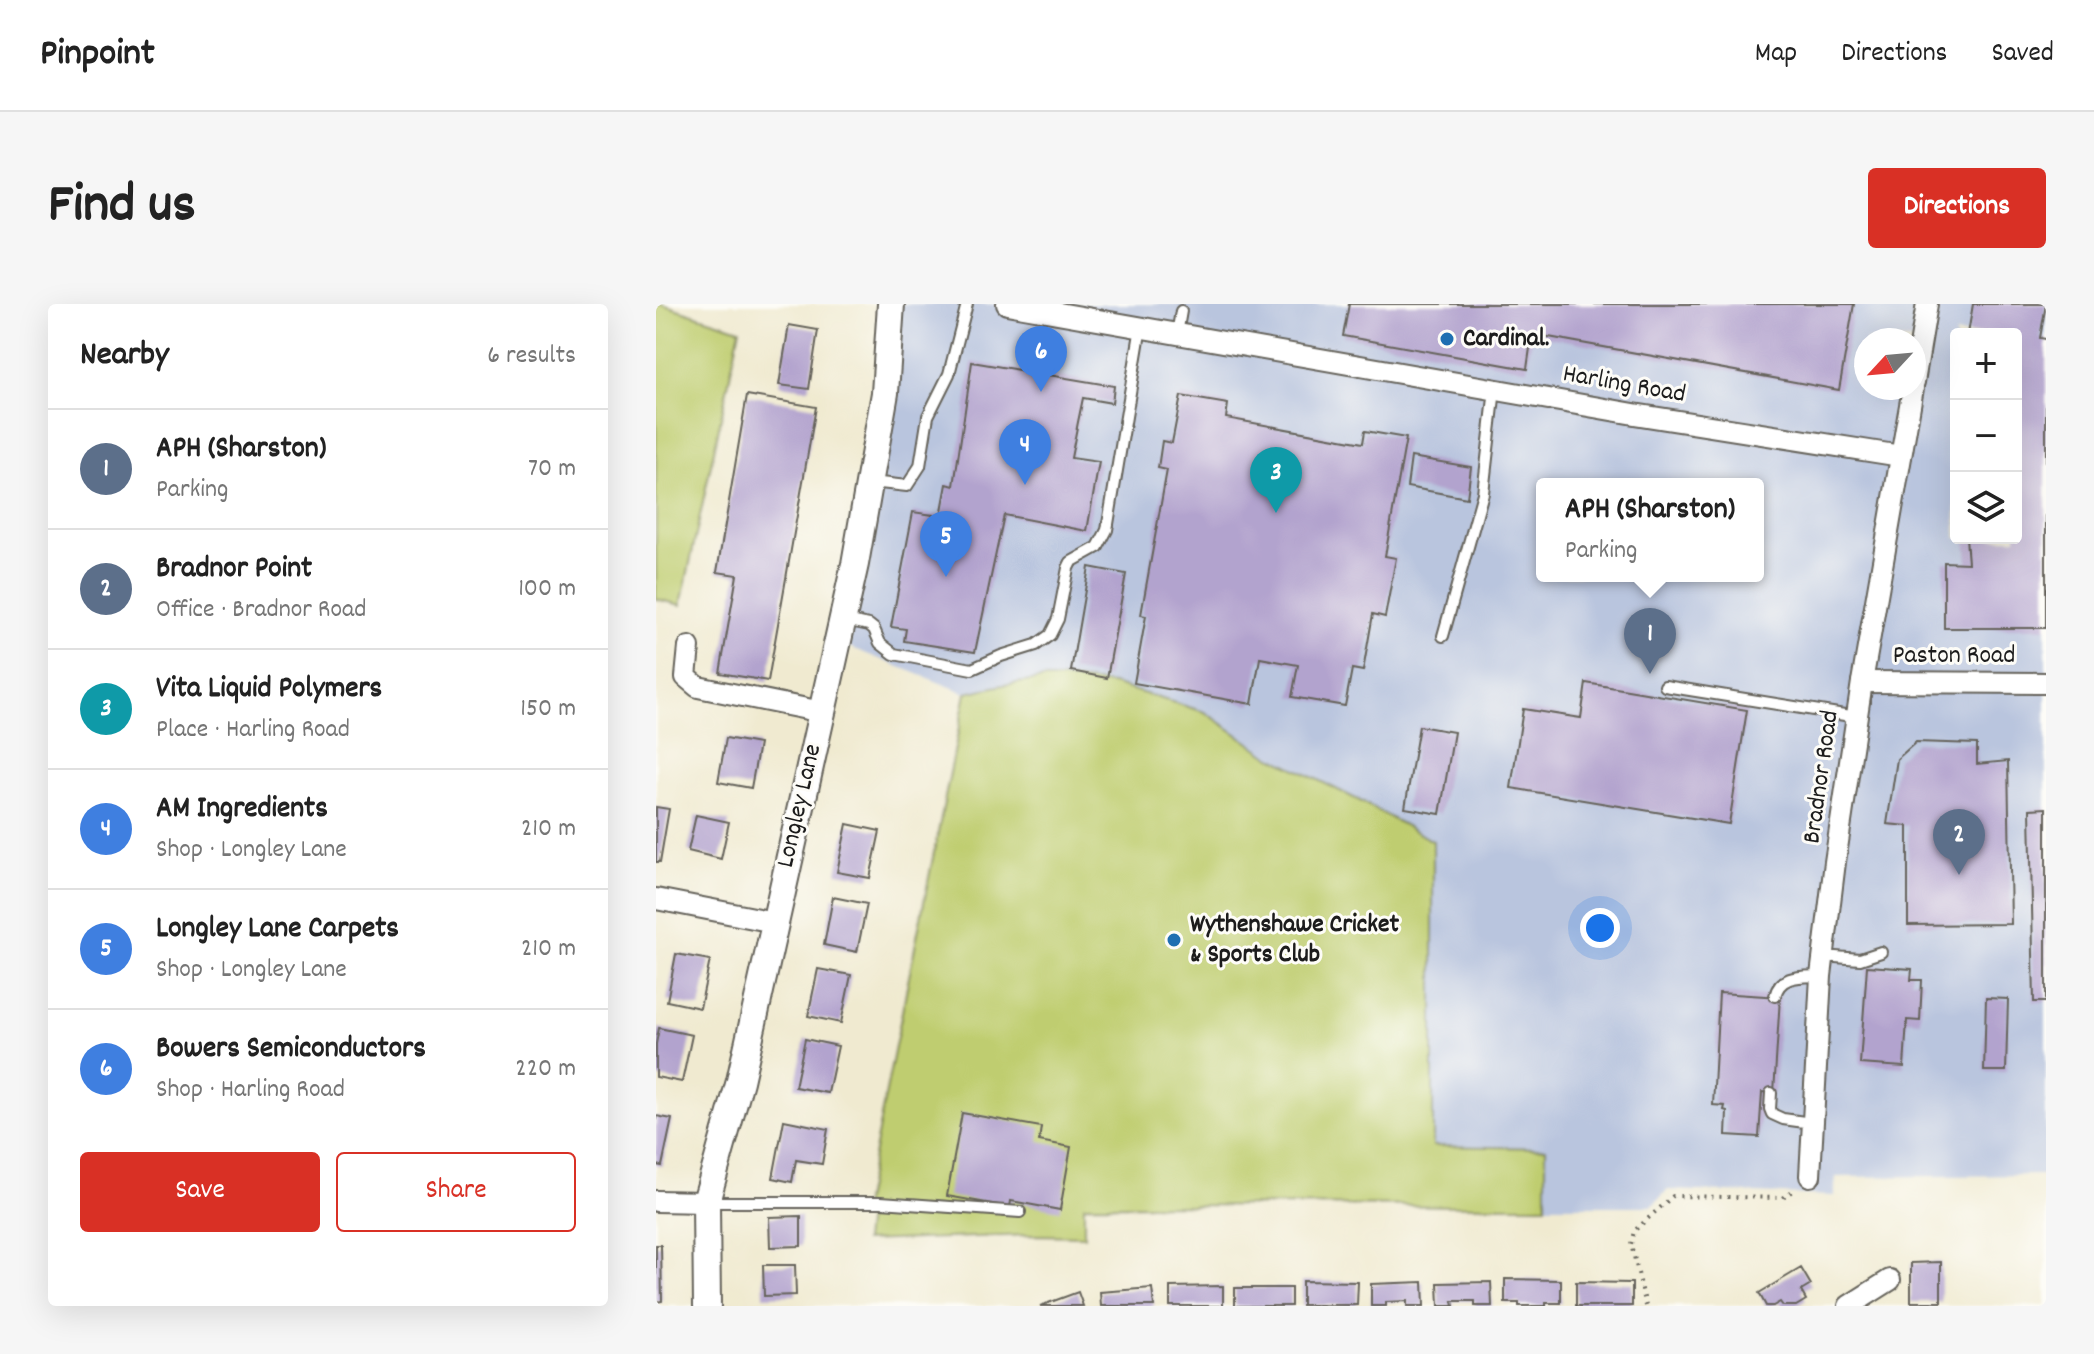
<!DOCTYPE html>
<meta charset="utf-8">
<style>
body{margin:0;font-family:Dekko,sans-serif;background:#f6f6f6;color:#222}
.controls{position:absolute;right:24px;top:24px;display:grid;overflow:hidden;border-radius:8px;box-shadow:0 8px 32px #0002}
.controls button{width:72px;height:72px;display:grid;place-items:center;padding:0;border:0;border-bottom:2px solid #e0e0e0;background:#fff;color:#222;font:40px sans-serif}
.compass{position:absolute;left:1198px;top:24px;width:72px;height:72px;border-radius:50%;background:#fff;box-shadow:0 8px 32px #0002;rotate:244deg}
.you{position:absolute;left:944px;top:624px;width:28px;height:28px;margin:-20px;border:6px solid #fff;border-radius:50%;background:#1a73e8;box-shadow:0 0 0 12px #1a73e833}
.badge{display:grid;place-items:center;width:52px;height:52px;border-radius:50%;background:#d93025;color:#fff;font-size:26px;font-weight:700}
.pin{position:absolute;translate:-50% -66px;filter:drop-shadow(0 2px 4px #0008)}
.pin::after{content:'';position:absolute;top:42px;width:28px;height:24px;background:inherit;clip-path:polygon(0 0,100% 0,50% 100%)}
.popup{position:absolute;left:880px;top:174px;width:228px;height:104px;box-sizing:border-box;display:grid;place-content:center;border-radius:8px;background:#fff;filter:drop-shadow(0 2px 6px #0005);font-size:26px;white-space:nowrap;color:#767676}
.popup b{font-size:30px;color:#222}
.popup::after{content:'';position:absolute;left:50%;top:100%;margin-left:-16px;border:16px solid transparent;border-top-color:#fff}
.list{margin:0;padding:0;list-style:none}
h2{display:flex;justify-content:space-between;align-items:center;height:104px;margin:0;padding:0 32px;font-size:34px}
h2 small{font-size:26px;font-weight:400;color:#767676}
.list li{display:grid;grid-template-columns:52px 1fr auto;gap:24px;align-items:center;box-sizing:border-box;height:120px;padding:0 32px;border-top:2px solid #e0e0e0}
.list b{display:block;font-size:30px;white-space:nowrap}
.list p{margin:0;font-size:26px;white-space:nowrap;color:#767676}
.list em{font-size:26px;font-style:normal;color:#767676}
.actions{display:flex;gap:16px;padding:24px 32px}
.actions a{flex:1;padding:18px 0;border:2px solid #d93025;border-radius:8px;text-align:center;font-size:28px;color:#d93025}
.actions .main{background:#d93025;color:#fff}
.icon{flex:none;width:44px;height:44px;fill:none;stroke:currentColor;stroke-width:2;stroke-linecap:round;stroke-linejoin:round}
.map{position:relative;flex:none;width:1390px;height:1002px;overflow:hidden;border-radius:8px}
header{display:flex;align-items:center;gap:48px;box-sizing:border-box;height:112px;padding:0 40px;background:#fff;border-bottom:2px solid #e0e0e0}
header strong{font-size:38px}
nav{display:flex;gap:44px;margin-inline-start:auto;font-size:28px}
.intro{display:flex;align-items:center;justify-content:space-between;box-sizing:border-box;height:192px;padding:0 48px}
h1{margin:0;font-size:56px}
.button{padding:20px 36px;border-radius:8px;background:#d93025;color:#fff;font-size:28px;font-weight:700}
main{display:flex;gap:48px;padding:0 48px}
aside{flex:1;background:#fff;border-radius:8px;box-shadow:0 8px 32px #0002}
.map>svg:first-child{display:block}
</style>
<header>
<strong>Pinpoint</strong>
<nav><a>Map</a><a>Directions</a><a>Saved</a></nav>
</header>
<div class="intro"><h1>Find us</h1><a class="button">Directions</a></div>
<main>
<aside>
<h2>Nearby<small>6 results</small></h2>
<ul class="list">
<li><span class="badge" style="background:#5c6f8a">1</span><div><b>APH (Sharston)</b><p>Parking</p></div><em>70 m</em></li>
<li><span class="badge" style="background:#5c6f8a">2</span><div><b>Bradnor Point</b><p>Office · Bradnor Road</p></div><em>100 m</em></li>
<li><span class="badge" style="background:#0f9aa8">3</span><div><b>Vita Liquid Polymers</b><p>Place · Harling Road</p></div><em>150 m</em></li>
<li><span class="badge" style="background:#3f7fe0">4</span><div><b>AM Ingredients</b><p>Shop · Longley Lane</p></div><em>210 m</em></li>
<li><span class="badge" style="background:#3f7fe0">5</span><div><b>Longley Lane Carpets</b><p>Shop · Longley Lane</p></div><em>210 m</em></li>
<li><span class="badge" style="background:#3f7fe0">6</span><div><b>Bowers Semiconductors</b><p>Shop · Harling Road</p></div><em>220 m</em></li>
</ul>
<div class="actions"><a class="main">Save</a><a>Share</a></div>
</aside>
<div class="map">
<svg width="1390" height="1002" viewBox="0 0 1390 1002">
<rect width="100%" height="100%" fill="#fdfcf7"/>
<filter id="ink" filterUnits="userSpaceOnUse"><feTurbulence type="fractalNoise" baseFrequency=".0125" numOctaves="2"/><feDisplacementMap in="SourceGraphic" scale="16" xChannelSelector="R" yChannelSelector="G"/><feConvolveMatrix kernelMatrix="1 2 1 2 8 2 1 2 1" color-interpolation-filters="sRGB"/></filter>
<filter id="wash" filterUnits="userSpaceOnUse"><feTurbulence type="fractalNoise" baseFrequency=".006" numOctaves="4" result="noise"/><feDisplacementMap in="SourceGraphic" scale="32" xChannelSelector="R" yChannelSelector="G"/><feGaussianBlur stdDeviation="1.8" result="paint"/><feColorMatrix in="noise" values="0 0 0 0 0 0 0 0 0 0 0 0 0 0 0 0 0 1.4 0 .05"/><feComposite in="paint" operator="in"/></filter>
<g filter="url(#wash)">
<rect width="100%" height="100%" fill="#f0ead0"/>
<path fill="#b9c5de" fill-rule="evenodd" d="M241,0H1390V871L1180,873L1178,892L1012,886L996,902H890L889,844L777,843L776,537L706,498L610,450L549,408L456,380L408,375L347,381L310,389L193,343ZM1300,30H1360V234H1300ZM1210,36H1258V84H1210ZM886,180H1102V272H886Z"/>
<g fill="#bfcd6f" stroke="#6e7446" stroke-width="2">
<path d="M0,0H6L84,25L25,301L0,295Z"/>
<path d="M389,375H408L456,380L549,408L610,450L706,498L777,537V842L890,844V902L428,901V932L376,931L208,937L212,903L207,902L310,389L347,381Z"/>
</g>
<g id="blocks">
<g fill="#b2a3ce">
<path d="M693,0H1198L1183,86L876,30L871,65L687,32Z"/>
<path d="M1317,0H1390L1384,34L1390,35V324H1288V258L1312,259L1310,234H1360V30H1312Z"/>
<path d="M133,21L162,26L153,85L123,81Z"/>
<path d="M316,58L458,82L456,99L427,94L422,118L415,154L443,158L431,227L348,211L319,348L248,337L250,325L235,323L257,208L285,212L291,180L298,182Z"/>
<path d="M91,91L160,103L112,377L64,369L81,271L61,268Z"/>
<path d="M525,92L572,100L570,114L707,139L709,127L750,134L729,252L740,254L729,313L717,310L707,367L696,365L689,402L636,393L642,361L604,354L596,400L478,379L490,312L485,311L511,166L502,164L506,137L516,139Z"/>
<path d="M755,153L815,163L811,194L751,183Z"/>
<path d="M433,263L470,270L451,374L415,367Z"/>
<path d="M930,379L1091,406L1073,520L855,484L867,405L925,414Z"/>
<path d="M763,422L798,428L784,510L749,504Z"/>
<path d="M70,434L103,440L95,484L62,478Z"/>
<path d="M1260,438L1321,440V460L1352,457L1355,620L1252,621V522L1231,520L1241,455Z"/>
<path d="M0,503L13,505L4,558H0Z"/>
<path d="M1390,504V698H1378L1374,505Z"/>
<path d="M40,511L73,518L65,555L32,547Z"/>
<path d="M191,520L224,527L214,574L181,568Z"/>
<path d="M177,593L211,600L201,648L168,641Z"/>
<path d="M20,650L54,656L44,704L11,697Z"/>
<path d="M1211,662L1256,665L1255,676H1266L1264,717L1251,716L1248,763L1204,760Z"/>
<path d="M162,665L195,671L185,719L152,712Z"/>
<path d="M1063,689L1124,693L1118,789L1106,788L1103,833L1070,831L1071,807L1068,806L1069,802L1057,801Z"/>
<path d="M1330,694L1352,695L1350,767H1328Z"/>
<path d="M3,724L36,731L26,778L0,773V740Z"/>
<path d="M149,735L182,742L172,789L139,783Z"/>
<path d="M306,809L385,823L383,837L415,843L404,906L355,897L354,903L291,892Z"/>
<path d="M0,812L16,815L6,862L0,861Z"/>
<path d="M128,816L172,825L166,860L140,856L136,878L117,874Z"/>
<path d="M145,912V942L114,943L113,913Z"/>
<path d="M0,941H5L6,997L0,998Z"/>
<path d="M1285,958V998H1255V959Z"/>
<path d="M107,961H139L140,991L108,992Z"/>
<path d="M1145,964L1155,981L1145,987L1150,996L1140,1002H1127L1124,998L1117,1002H1110L1103,989Z"/>
<path d="M849,975L905,976V999H890V1002H863V999H849Z"/>
<path d="M646,977L702,978L701,1001H646Z"/>
<path d="M767,978L768,1002H751V997L730,998V1002H715V980Z"/>
<path d="M835,978L836,1002H819V997H797L798,1002H783L782,979Z"/>
<path d="M920,978L976,979V1002H920Z"/>
<path d="M567,982V1002H514V983Z"/>
<path d="M496,984L498,1002H445L444,988Z"/>
<rect x="579" y="984" width="56" height="18"/>
<path d="M422,988L427,1002H384Z"/>
</g>
</g>
</g>
<g filter="url(#ink)">
<use href="#blocks" fill-opacity="0" stroke="#66645b" stroke-width="2"/>
<g fill="none" stroke-linecap="round" stroke-linejoin="round">
<defs>
<g id="service">
<path d="M521,30L525,7"/>
<path d="M215,178L251,182L264,162L272,112L293,70L311,0"/>
<path d="M189,316L213,321L218,325L224,339L238,350L316,365L345,352L380,341L394,331L402,315L412,264L415,258L442,243L451,226L485,23"/>
<path d="M787,332L827,189L839,85"/>
<path d="M1009,382L1201,413"/>
<path d="M1167,652L1204,655L1225,648"/>
<path d="M1119,692C1124,670 1146,673 1165,672"/>
<path d="M1115,789L1114,805L1116,810L1127,815L1156,819"/>
<path d="M52,898H225L364,908"/>
</g>
<g id="minor">
<path d="M351,0L978,110L1245,152"/>
<path d="M1258,78L1271,0"/>
<path d="M33,343L30,373L42,383L166,408"/>
<path d="M1206,378L1390,379"/>
<path d="M0,595L118,618"/>
<path d="M1154,872L1165,672L1179,558L1206,378L1257,84"/>
<path d="M0,897L50,898"/>
<path d="M1193,1002L1234,976"/>
</g>
<path id="tertiary" d="M51,1002L50,898L84,777L199,260L229,89L235,0"/>
</defs>
<use href="#service" stroke="#66645b" stroke-width="14"/>
<use href="#minor" stroke="#66645b" stroke-width="24"/>
<use href="#tertiary" stroke="#66645b" stroke-width="30"/>
<path stroke="#66645b" stroke-width="4" stroke-dasharray="2 6" stroke-linecap="butt" d="M990,1002L975,940L978,927L1017,892L1127,894L1140,884"/>
<use href="#service" stroke="#fff" stroke-width="10"/>
<use href="#minor" stroke="#fff" stroke-width="20"/>
<use href="#tertiary" stroke="#fff" stroke-width="26"/>
</g>
</g>
<g fill="#1f6fb2" stroke="#fdfcf7" stroke-width="3">
<circle cx="791" cy="35" r="8"/>
<circle cx="518" cy="636" r="8"/>
</g>
<g text-anchor="middle" dominant-baseline="central" stroke-width="6" stroke-linejoin="round" paint-order="stroke">
<g font-size="26" font-weight="bold" fill="#1c1c1c" stroke="#fdfcf7" text-anchor="start">
<text x="807" y="35">Cardinal.</text>
<text x="534" y="621">Wythenshawe Cricket<tspan x="534" dy="30">&amp; Sports Club</tspan></text>
</g>
<g font-size="26" fill="#1c1c1c" stroke="#fdfcf7">
<text transform="translate(968 81) rotate(10)">Harling Road</text>
<text x="1298" y="352">Paston Road</text>
<text transform="translate(1166 473) rotate(-82)">Bradnor Road</text>
<text transform="translate(144 502) rotate(-77)">Longley Lane</text>
</g>
</g>
</svg>
<div class="controls">
<button>+</button>
<button>−</button>
<button><svg class="icon" aria-label="layers" viewBox="0 0 24 24"><path d="M12 4l9 5-9 5-9-5zM3 14l9 5 9-5"/></svg></button>
</div>
<svg class="compass" viewBox="-18 -18 36 36"><path d="M0-13l5 13h-10z" fill="#e53935"/><path d="M0 13l5-13h-10z" fill="#767676"/></svg>
<div class="you"></div>
<div class="pin badge" style="left:994px;top:370px;background:#5c6f8a">1</div>
<div class="popup"><b>APH (Sharston)</b>Parking</div>
<div class="pin badge" style="left:1303px;top:571px;background:#5c6f8a">2</div>
<div class="pin badge" style="left:620px;top:209px;background:#0f9aa8">3</div>
<div class="pin badge" style="left:369px;top:181px;background:#3f7fe0">4</div>
<div class="pin badge" style="left:290px;top:273px;background:#3f7fe0">5</div>
<div class="pin badge" style="left:385px;top:88px;background:#3f7fe0">6</div>
</div>
</main>
